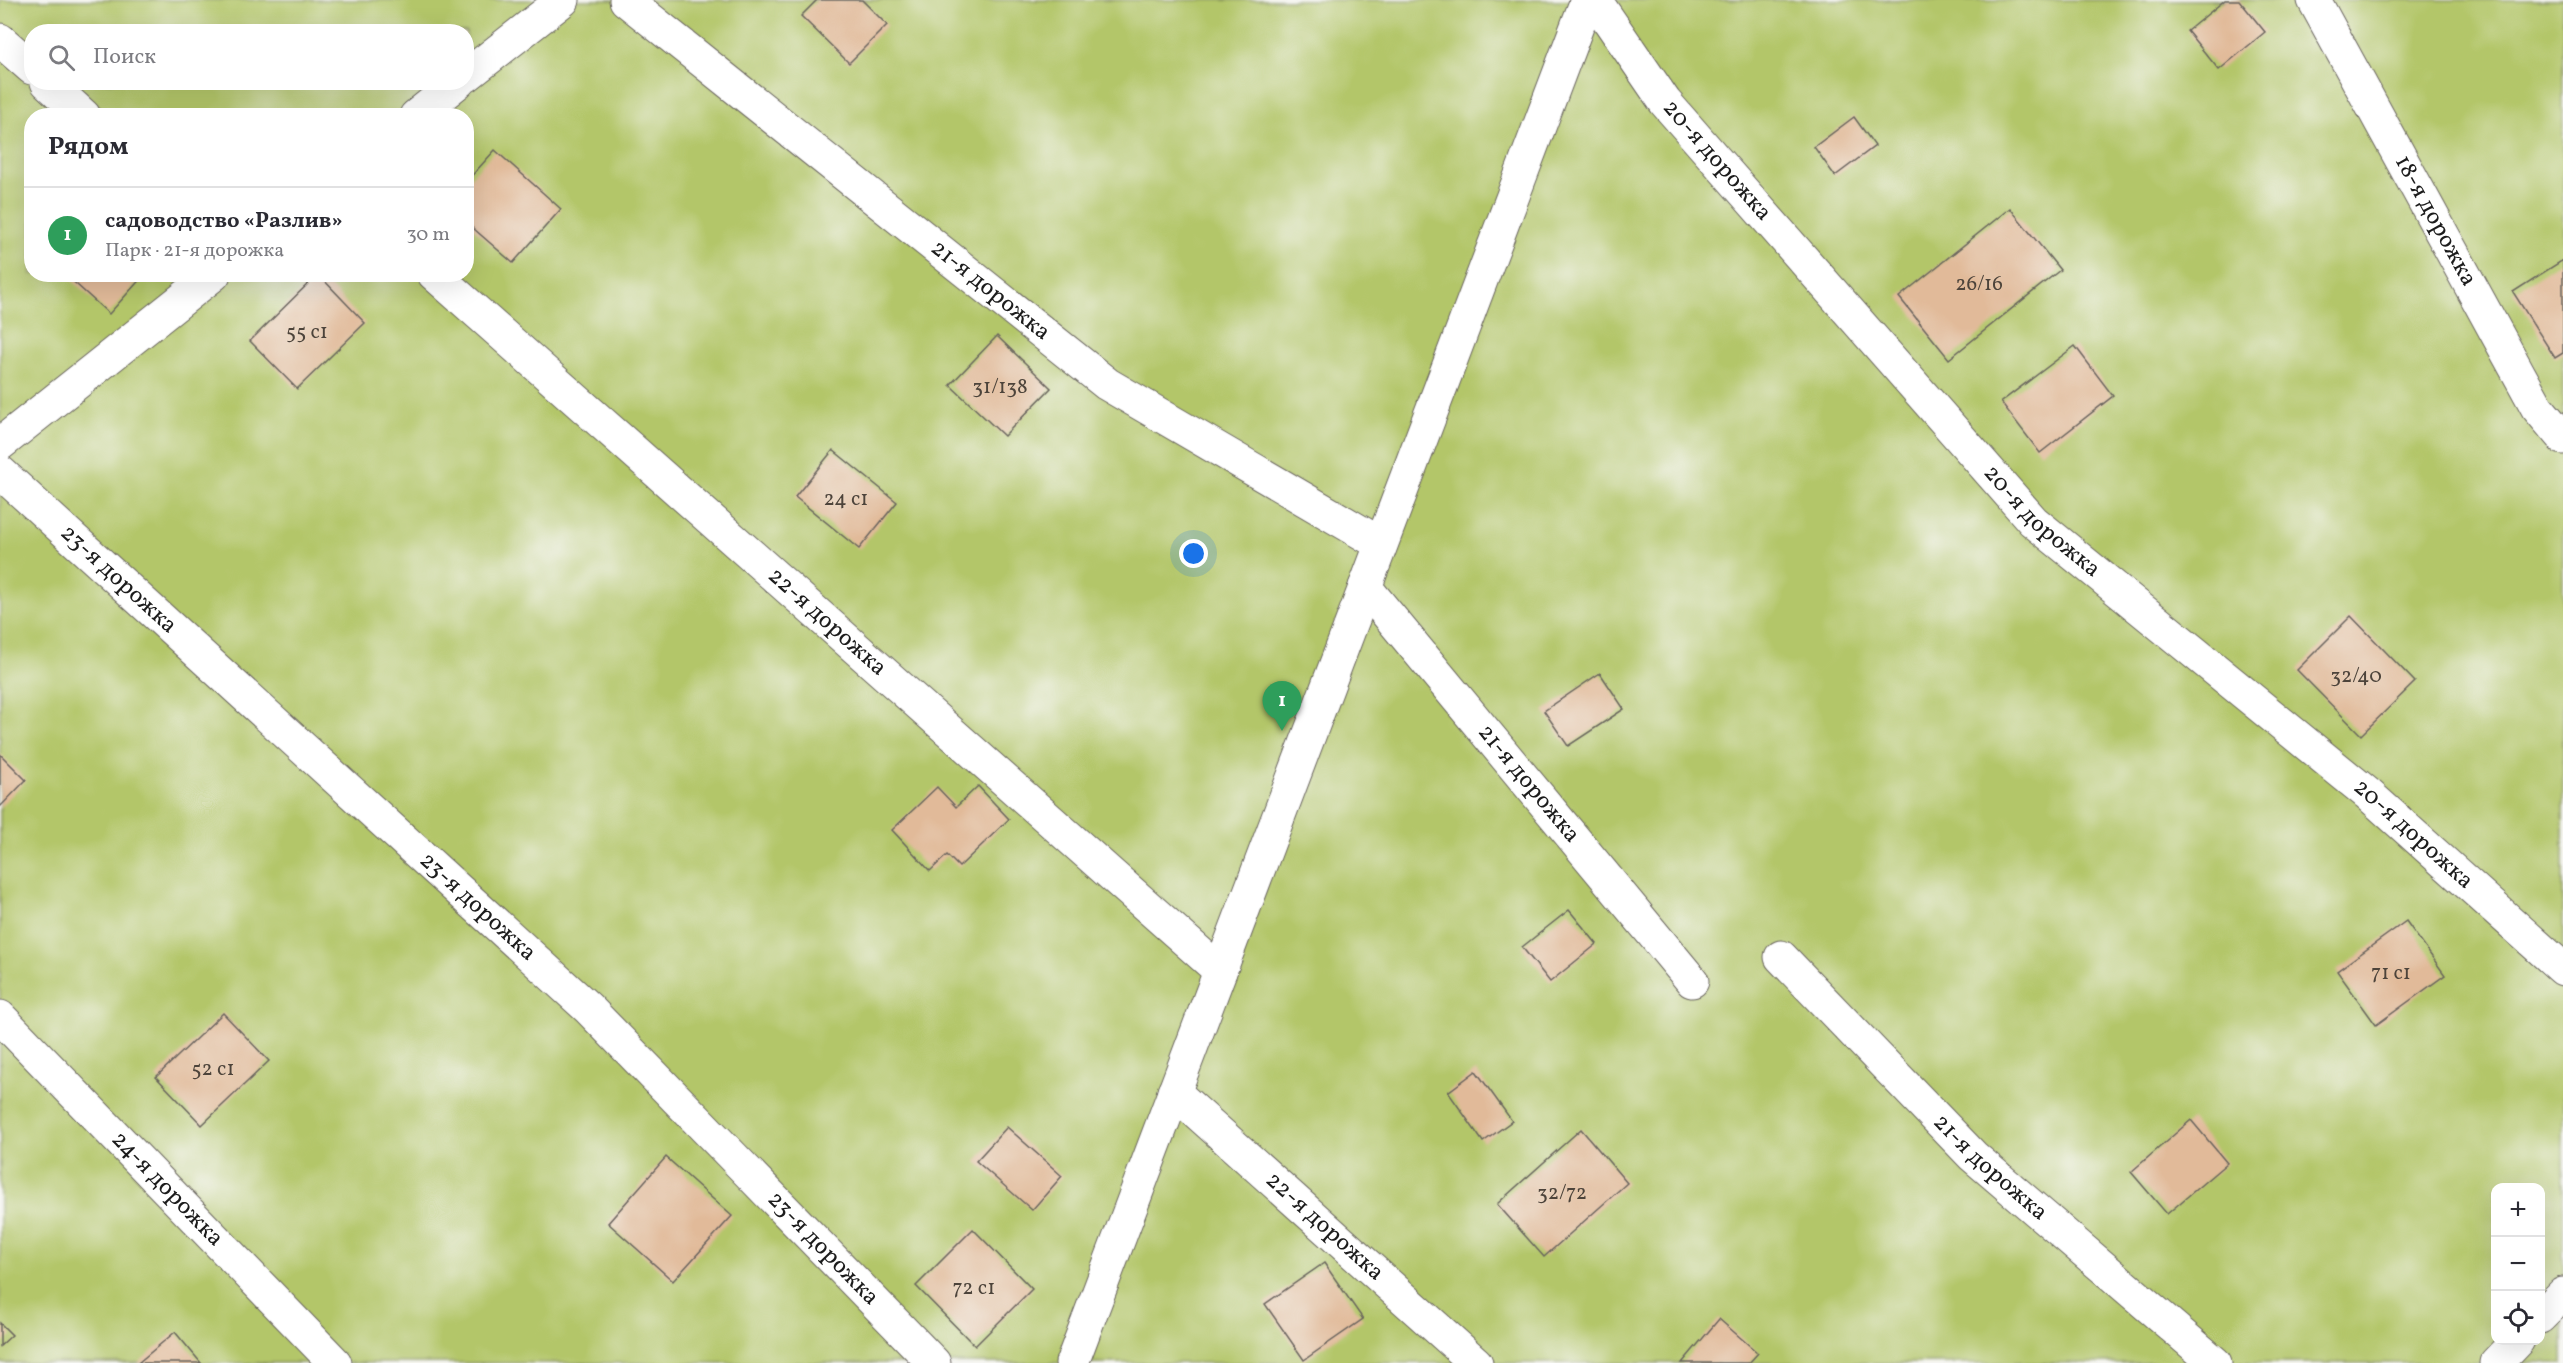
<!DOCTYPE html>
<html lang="ru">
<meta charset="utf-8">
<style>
body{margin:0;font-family:Vollkorn,serif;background:#f7f7f7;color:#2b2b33}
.controls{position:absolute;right:18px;bottom:18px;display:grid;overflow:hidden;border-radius:12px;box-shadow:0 6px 24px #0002}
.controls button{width:54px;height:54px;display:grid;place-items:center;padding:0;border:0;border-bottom:2px solid #e1e1e2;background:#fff;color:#2b2b33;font:30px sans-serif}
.you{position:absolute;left:1194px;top:554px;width:21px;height:21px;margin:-15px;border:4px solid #fff;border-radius:50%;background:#1a73e8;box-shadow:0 0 0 9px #1a73e833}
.badge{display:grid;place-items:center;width:39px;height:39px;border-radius:50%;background:#b45309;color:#fff;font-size:20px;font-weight:700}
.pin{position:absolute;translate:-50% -50px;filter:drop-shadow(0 2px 3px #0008)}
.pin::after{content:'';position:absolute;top:32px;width:21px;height:18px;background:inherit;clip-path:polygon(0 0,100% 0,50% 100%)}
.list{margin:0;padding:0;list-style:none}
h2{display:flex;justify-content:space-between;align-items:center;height:78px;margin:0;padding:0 24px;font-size:26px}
h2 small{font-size:20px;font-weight:400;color:#7c7c81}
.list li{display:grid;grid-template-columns:39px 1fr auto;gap:18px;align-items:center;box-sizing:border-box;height:96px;padding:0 24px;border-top:2px solid #e1e1e2}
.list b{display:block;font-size:22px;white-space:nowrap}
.list p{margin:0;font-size:20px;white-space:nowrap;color:#7c7c81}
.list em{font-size:20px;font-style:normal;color:#7c7c81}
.icon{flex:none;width:33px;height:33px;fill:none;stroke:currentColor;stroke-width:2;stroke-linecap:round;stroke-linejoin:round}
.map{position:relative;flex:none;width:2563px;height:1363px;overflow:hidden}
.search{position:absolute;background:#fff;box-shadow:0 6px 24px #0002;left:24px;top:24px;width:450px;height:66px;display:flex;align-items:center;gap:15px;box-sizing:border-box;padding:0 21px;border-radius:24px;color:#7c7c81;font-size:22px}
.panel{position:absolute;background:#fff;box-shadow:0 6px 24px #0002;left:24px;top:108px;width:450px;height:174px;border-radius:24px}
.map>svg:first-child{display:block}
</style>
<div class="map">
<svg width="2563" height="1363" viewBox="0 0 2563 1363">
<rect width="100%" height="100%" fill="#f6f6f2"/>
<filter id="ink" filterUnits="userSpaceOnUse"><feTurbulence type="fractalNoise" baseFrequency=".0167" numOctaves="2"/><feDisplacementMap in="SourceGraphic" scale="12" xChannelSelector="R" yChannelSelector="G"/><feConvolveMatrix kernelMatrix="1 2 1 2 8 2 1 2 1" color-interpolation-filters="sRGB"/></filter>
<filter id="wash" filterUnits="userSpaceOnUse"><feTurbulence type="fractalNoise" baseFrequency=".008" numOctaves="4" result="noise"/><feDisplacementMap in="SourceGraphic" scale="24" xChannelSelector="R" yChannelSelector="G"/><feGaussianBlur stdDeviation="1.35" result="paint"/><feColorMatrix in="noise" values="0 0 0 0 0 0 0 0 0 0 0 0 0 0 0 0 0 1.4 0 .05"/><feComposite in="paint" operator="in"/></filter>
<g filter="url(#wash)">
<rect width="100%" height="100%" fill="#f5e8d7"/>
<path fill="#b3c669" stroke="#687142" stroke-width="1.5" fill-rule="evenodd" d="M0,0H2563V1363H0ZM32,32H466V82H32ZM32,116H466V274H32ZM2496,1188H2540V1340H2496Z"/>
<g id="blocks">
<g fill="#e1ba99">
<path d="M817,0H862L887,25L849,63L801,16Z"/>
<path d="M2225,0H2239L2265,32L2219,70L2187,31Z"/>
<path d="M1854,117L1875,146L1835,176L1814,147Z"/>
<path d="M495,150L561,209L513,263L466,222V182Z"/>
<path d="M2010,208L2060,270L1949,359L1899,297Z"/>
<path d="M2563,260V353L2555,358L2513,292Z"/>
<path d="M65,274H145L109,314Z"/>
<path d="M318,274L365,323L297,389L250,341Z"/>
<path d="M997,336L1051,388L1004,436L950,385Z"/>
<path d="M2075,346L2113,396L2040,453L2001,402Z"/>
<path d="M833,450L897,502L859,549L795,497Z"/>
<path d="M2351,616L2415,682L2361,735L2297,670Z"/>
<path d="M1600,673L1624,709L1568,746L1544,711Z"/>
<path d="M0,754L26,780L0,807Z"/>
<path d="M978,786L1009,819L959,867L947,855L930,871L892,830L937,787L956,807Z"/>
<path d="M1569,910L1597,944L1550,982L1522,947Z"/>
<path d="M2406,921L2445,975L2376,1025L2337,971Z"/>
<path d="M223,1013L269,1061L202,1125L156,1077Z"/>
<path d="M1476,1071L1512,1121L1483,1142L1448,1092Z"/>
<path d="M2191,1120L2227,1163L2167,1214L2131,1172Z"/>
<path d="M1007,1127L1062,1176L1032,1210L976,1161Z"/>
<path d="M1581,1129L1627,1183L1544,1257L1497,1204Z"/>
<path d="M666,1157L732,1216L673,1281L608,1223Z"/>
<path d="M973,1229L1032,1289L975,1346L916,1286Z"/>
<path d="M1324,1263L1363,1319L1304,1360L1265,1304Z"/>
<path d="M1719,1319L1758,1353L1749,1363H1682Z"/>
<path d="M0,1323L12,1335L0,1346Z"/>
<path d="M175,1332L201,1363H138Z"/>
</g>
</g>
</g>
<g filter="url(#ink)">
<use href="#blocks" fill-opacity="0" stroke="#68635d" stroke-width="1.5"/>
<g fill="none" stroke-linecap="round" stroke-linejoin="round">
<defs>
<g id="minor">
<path id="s1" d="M626,0L1107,384L1381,544"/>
<path id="s2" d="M1595,0L1665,102L2033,521L2368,794L2563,969"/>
<path id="s3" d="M2314,0L2537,407L2563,438"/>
<path d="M0,40L32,68"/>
<path d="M466,76L563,0"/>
<path d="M47,82L84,116"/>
<path d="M416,116L458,82"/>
<path id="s4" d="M434,274L1220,971"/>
<path d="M0,444L214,274"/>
<path id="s5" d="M0,472L588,1008L934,1363"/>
<path id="s6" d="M1365,587L1692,981"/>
<path id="s7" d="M1781,957L1973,1156L2215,1363"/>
<path id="s8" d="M0,1017L335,1363"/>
<path id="s9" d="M1174,1092L1476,1363"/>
<path d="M2540,1317L2563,1294"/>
<path d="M1072,1363L1587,0"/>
<path d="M2496,1363L2518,1340"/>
</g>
</defs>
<use href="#minor" stroke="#68635d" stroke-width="35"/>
<use href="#minor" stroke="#fff" stroke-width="33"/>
</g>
</g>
<g text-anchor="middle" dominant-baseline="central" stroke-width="4.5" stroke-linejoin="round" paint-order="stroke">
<g font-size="21" fill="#4d443b">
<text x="1979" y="284">26/16</text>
<text x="307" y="332">55 с1</text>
<text x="1000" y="387">31/138</text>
<text x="846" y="499">24 с1</text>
<text x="2356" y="676">32/40</text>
<text x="2391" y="973">71 с1</text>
<text x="213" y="1069">52 с1</text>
<text x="1562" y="1193">32/72</text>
<text x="974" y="1288">72 с1</text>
</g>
<g font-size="24" fill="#1c1c1c" stroke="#f6f6f2">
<text stroke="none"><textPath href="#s2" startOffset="202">20-я дорожка</textPath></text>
<text stroke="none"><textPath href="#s3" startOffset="252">18-я дорожка</textPath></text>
<text stroke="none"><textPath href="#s1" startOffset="466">21-я дорожка</textPath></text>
<text stroke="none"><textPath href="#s2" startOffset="688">20-я дорожка</textPath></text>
<text stroke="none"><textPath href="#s5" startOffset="160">23-я дорожка</textPath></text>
<text stroke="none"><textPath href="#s4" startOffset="525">22-я дорожка</textPath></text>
<text stroke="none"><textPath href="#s6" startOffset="256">21-я дорожка</textPath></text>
<text stroke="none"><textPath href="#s2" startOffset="1174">20-я дорожка</textPath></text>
<text stroke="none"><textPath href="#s5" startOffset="646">23-я дорожка</textPath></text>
<text stroke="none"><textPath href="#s7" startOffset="297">21-я дорожка</textPath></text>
<text stroke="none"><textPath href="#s8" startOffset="240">24-я дорожка</textPath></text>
<text stroke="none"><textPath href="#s9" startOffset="202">22-я дорожка</textPath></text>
<text stroke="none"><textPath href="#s5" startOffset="1132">23-я дорожка</textPath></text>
</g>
</g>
</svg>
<div class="controls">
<button>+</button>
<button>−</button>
<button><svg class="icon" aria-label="locate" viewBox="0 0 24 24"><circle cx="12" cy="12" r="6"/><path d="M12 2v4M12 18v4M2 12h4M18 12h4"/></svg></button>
</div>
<div class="you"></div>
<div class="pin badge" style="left:1282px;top:731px;background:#2e9e5b">1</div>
<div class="search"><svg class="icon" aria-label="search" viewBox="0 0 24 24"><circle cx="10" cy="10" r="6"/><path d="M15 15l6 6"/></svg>Поиск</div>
<section class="panel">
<h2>Рядом<small></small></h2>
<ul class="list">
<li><span class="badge" style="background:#2e9e5b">1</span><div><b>садоводство «Разлив»</b><p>Парк · 21-я дорожка</p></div><em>30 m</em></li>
</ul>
</section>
</div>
